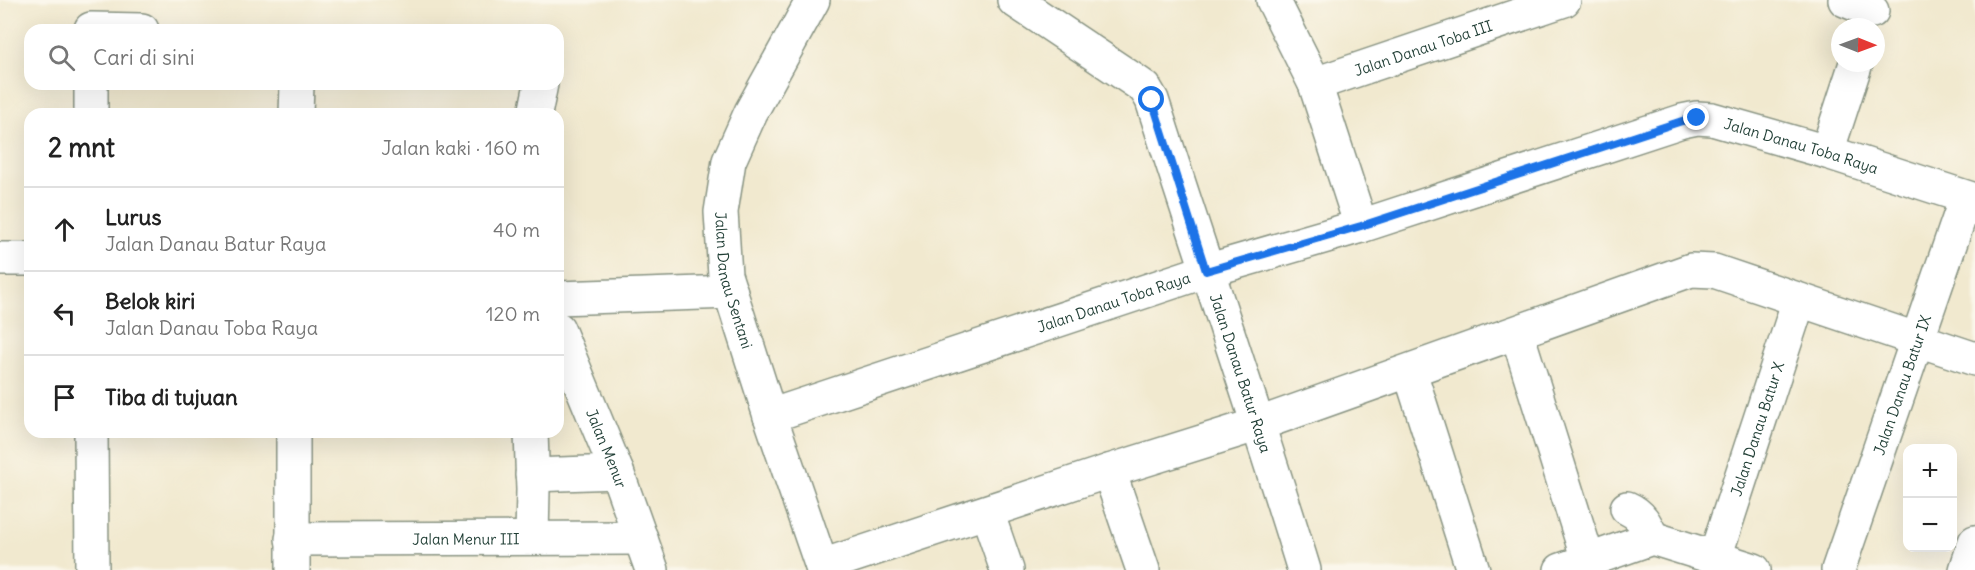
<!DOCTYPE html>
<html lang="id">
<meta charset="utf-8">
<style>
body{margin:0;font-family:Delius,sans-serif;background:#f2f2f2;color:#222}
.controls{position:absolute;right:18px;bottom:18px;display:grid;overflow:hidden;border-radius:12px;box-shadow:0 6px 24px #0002}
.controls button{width:54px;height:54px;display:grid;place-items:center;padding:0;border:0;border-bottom:2px solid #e0e0e0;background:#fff;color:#222;font:30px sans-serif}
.compass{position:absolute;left:1831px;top:18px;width:54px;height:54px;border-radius:50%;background:#fff;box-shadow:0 6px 24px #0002;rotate:91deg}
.stop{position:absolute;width:18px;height:18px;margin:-14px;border:4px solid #1a73e8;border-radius:50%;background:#fff}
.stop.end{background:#1a73e8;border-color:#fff;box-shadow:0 2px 6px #0008}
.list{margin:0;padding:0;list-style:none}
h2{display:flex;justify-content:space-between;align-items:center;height:78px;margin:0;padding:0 24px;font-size:26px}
h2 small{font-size:20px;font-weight:400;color:#767676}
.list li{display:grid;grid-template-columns:39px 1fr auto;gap:18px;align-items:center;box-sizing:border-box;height:84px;padding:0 24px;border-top:2px solid #e0e0e0}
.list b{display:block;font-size:22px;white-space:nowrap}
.list p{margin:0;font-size:20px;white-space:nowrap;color:#767676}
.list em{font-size:20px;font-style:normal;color:#767676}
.icon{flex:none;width:33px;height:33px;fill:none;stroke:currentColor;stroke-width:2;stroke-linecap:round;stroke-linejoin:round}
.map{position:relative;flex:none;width:1975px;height:570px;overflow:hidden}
.search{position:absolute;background:#fff;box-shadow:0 6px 24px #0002;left:24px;top:24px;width:540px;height:66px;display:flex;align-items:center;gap:15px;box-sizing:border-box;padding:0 21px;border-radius:18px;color:#767676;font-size:22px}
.panel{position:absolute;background:#fff;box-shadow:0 6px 24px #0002;left:24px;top:108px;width:540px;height:330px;border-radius:18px}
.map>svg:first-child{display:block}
</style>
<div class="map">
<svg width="1975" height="570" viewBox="0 0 1975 570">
<rect width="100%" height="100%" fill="#fbf7ec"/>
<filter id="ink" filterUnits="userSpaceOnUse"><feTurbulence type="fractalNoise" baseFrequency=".0167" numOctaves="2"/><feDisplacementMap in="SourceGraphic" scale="12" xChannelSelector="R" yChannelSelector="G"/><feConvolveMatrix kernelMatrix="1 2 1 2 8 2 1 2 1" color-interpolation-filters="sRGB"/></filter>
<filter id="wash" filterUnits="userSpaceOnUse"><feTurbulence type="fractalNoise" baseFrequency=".008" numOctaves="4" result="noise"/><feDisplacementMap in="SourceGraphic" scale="24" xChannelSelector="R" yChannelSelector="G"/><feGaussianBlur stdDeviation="1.35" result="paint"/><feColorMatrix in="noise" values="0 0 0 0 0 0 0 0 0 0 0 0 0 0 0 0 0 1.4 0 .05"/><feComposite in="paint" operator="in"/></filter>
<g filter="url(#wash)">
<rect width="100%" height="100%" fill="#f1e9cf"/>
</g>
<g filter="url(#ink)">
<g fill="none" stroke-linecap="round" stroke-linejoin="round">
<defs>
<g id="minor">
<path id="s1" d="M813,0L751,112L729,161L721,212L725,275L770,416L823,570"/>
<path id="s2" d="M1014,0L1135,81L1145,88L1152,100C1202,257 1256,413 1304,570"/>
<path d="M1273,0L1315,84L1361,226"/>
<path d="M1845,0L1872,11"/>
<path d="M91,29L142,30"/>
<path d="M91,84V114"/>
<path id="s3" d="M1315,84L1564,0"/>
<path d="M296,114L297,84"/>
<path d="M535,114L541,84"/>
<path d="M1827,152L1856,63"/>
<path d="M0,259H30"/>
<path d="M558,298L731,292"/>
<path id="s4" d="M558,329L617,472L652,570"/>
<path d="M1517,333L1588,560"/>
<path d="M1410,372L1473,570"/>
<path id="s5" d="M770,416L1206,271L1361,226L1682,121L1697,118L1712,119L1827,152L1975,200"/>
<path d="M91,432L92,570"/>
<path d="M293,432V570"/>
<path d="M531,432L533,490L532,538"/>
<path d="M1109,471L1143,570"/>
<path d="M532,475L617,472"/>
<path d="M1627,508C1641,514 1646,524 1652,538"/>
<path d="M987,512L1007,570"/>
<path id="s6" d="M292,539L641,538"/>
<path id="s7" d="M1715,557L1799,300"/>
<path d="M822,566L1109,471L1259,424L1691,270L1714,271L1975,359"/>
<path d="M1561,570L1652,538L1754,570"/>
<path id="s8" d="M1838,570L1966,198"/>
<path d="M1966,570L1975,542"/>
</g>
</defs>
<use href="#minor" stroke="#889382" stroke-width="36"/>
<use href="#minor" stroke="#fff" stroke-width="33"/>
</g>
</g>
<g fill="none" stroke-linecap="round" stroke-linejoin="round" filter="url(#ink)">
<path stroke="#1a73e8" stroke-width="8" d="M1152,100L1206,271L1361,226L1682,121L1697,118"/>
</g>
<g text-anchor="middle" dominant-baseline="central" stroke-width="4.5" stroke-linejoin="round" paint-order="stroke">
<g font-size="15" fill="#1f3d34" stroke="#fbf7ec">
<text stroke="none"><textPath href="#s3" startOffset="114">Jalan Danau Toba III</textPath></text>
<text stroke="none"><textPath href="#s5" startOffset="1082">Jalan Danau Toba Raya</textPath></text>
<text stroke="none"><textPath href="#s1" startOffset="303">Jalan Danau Sentani</textPath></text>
<text stroke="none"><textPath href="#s5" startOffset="362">Jalan Danau Toba Raya</textPath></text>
<text stroke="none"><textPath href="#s2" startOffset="459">Jalan Danau Batur Raya</textPath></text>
<text stroke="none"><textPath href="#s8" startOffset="196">Jalan Danau Batur IX</textPath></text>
<text stroke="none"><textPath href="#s7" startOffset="135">Jalan Danau Batur X</textPath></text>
<text stroke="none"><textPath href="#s4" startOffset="129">Jalan Menur</textPath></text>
<text stroke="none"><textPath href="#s6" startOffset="174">Jalan Menur III</textPath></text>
</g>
</g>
</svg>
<div class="controls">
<button>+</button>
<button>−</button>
</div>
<svg class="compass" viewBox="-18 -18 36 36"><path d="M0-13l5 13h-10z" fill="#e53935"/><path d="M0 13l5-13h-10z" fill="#767676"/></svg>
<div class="stop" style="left:1152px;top:100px"></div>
<div class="stop end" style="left:1697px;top:118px"></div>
<div class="search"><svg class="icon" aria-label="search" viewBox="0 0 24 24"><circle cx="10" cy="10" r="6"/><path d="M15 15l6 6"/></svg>Cari di sini</div>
<section class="panel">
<h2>2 mnt<small>Jalan kaki · 160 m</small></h2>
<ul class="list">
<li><svg class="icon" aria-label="ahead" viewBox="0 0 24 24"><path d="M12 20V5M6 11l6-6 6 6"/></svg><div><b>Lurus</b><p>Jalan Danau Batur Raya</p></div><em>40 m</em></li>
<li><svg class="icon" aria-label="left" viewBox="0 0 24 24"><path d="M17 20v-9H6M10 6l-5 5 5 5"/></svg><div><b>Belok kiri</b><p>Jalan Danau Toba Raya</p></div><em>120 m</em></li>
<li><svg class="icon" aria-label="arrive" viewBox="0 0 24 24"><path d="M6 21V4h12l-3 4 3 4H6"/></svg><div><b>Tiba di tujuan</b></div></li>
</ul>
</section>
</div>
